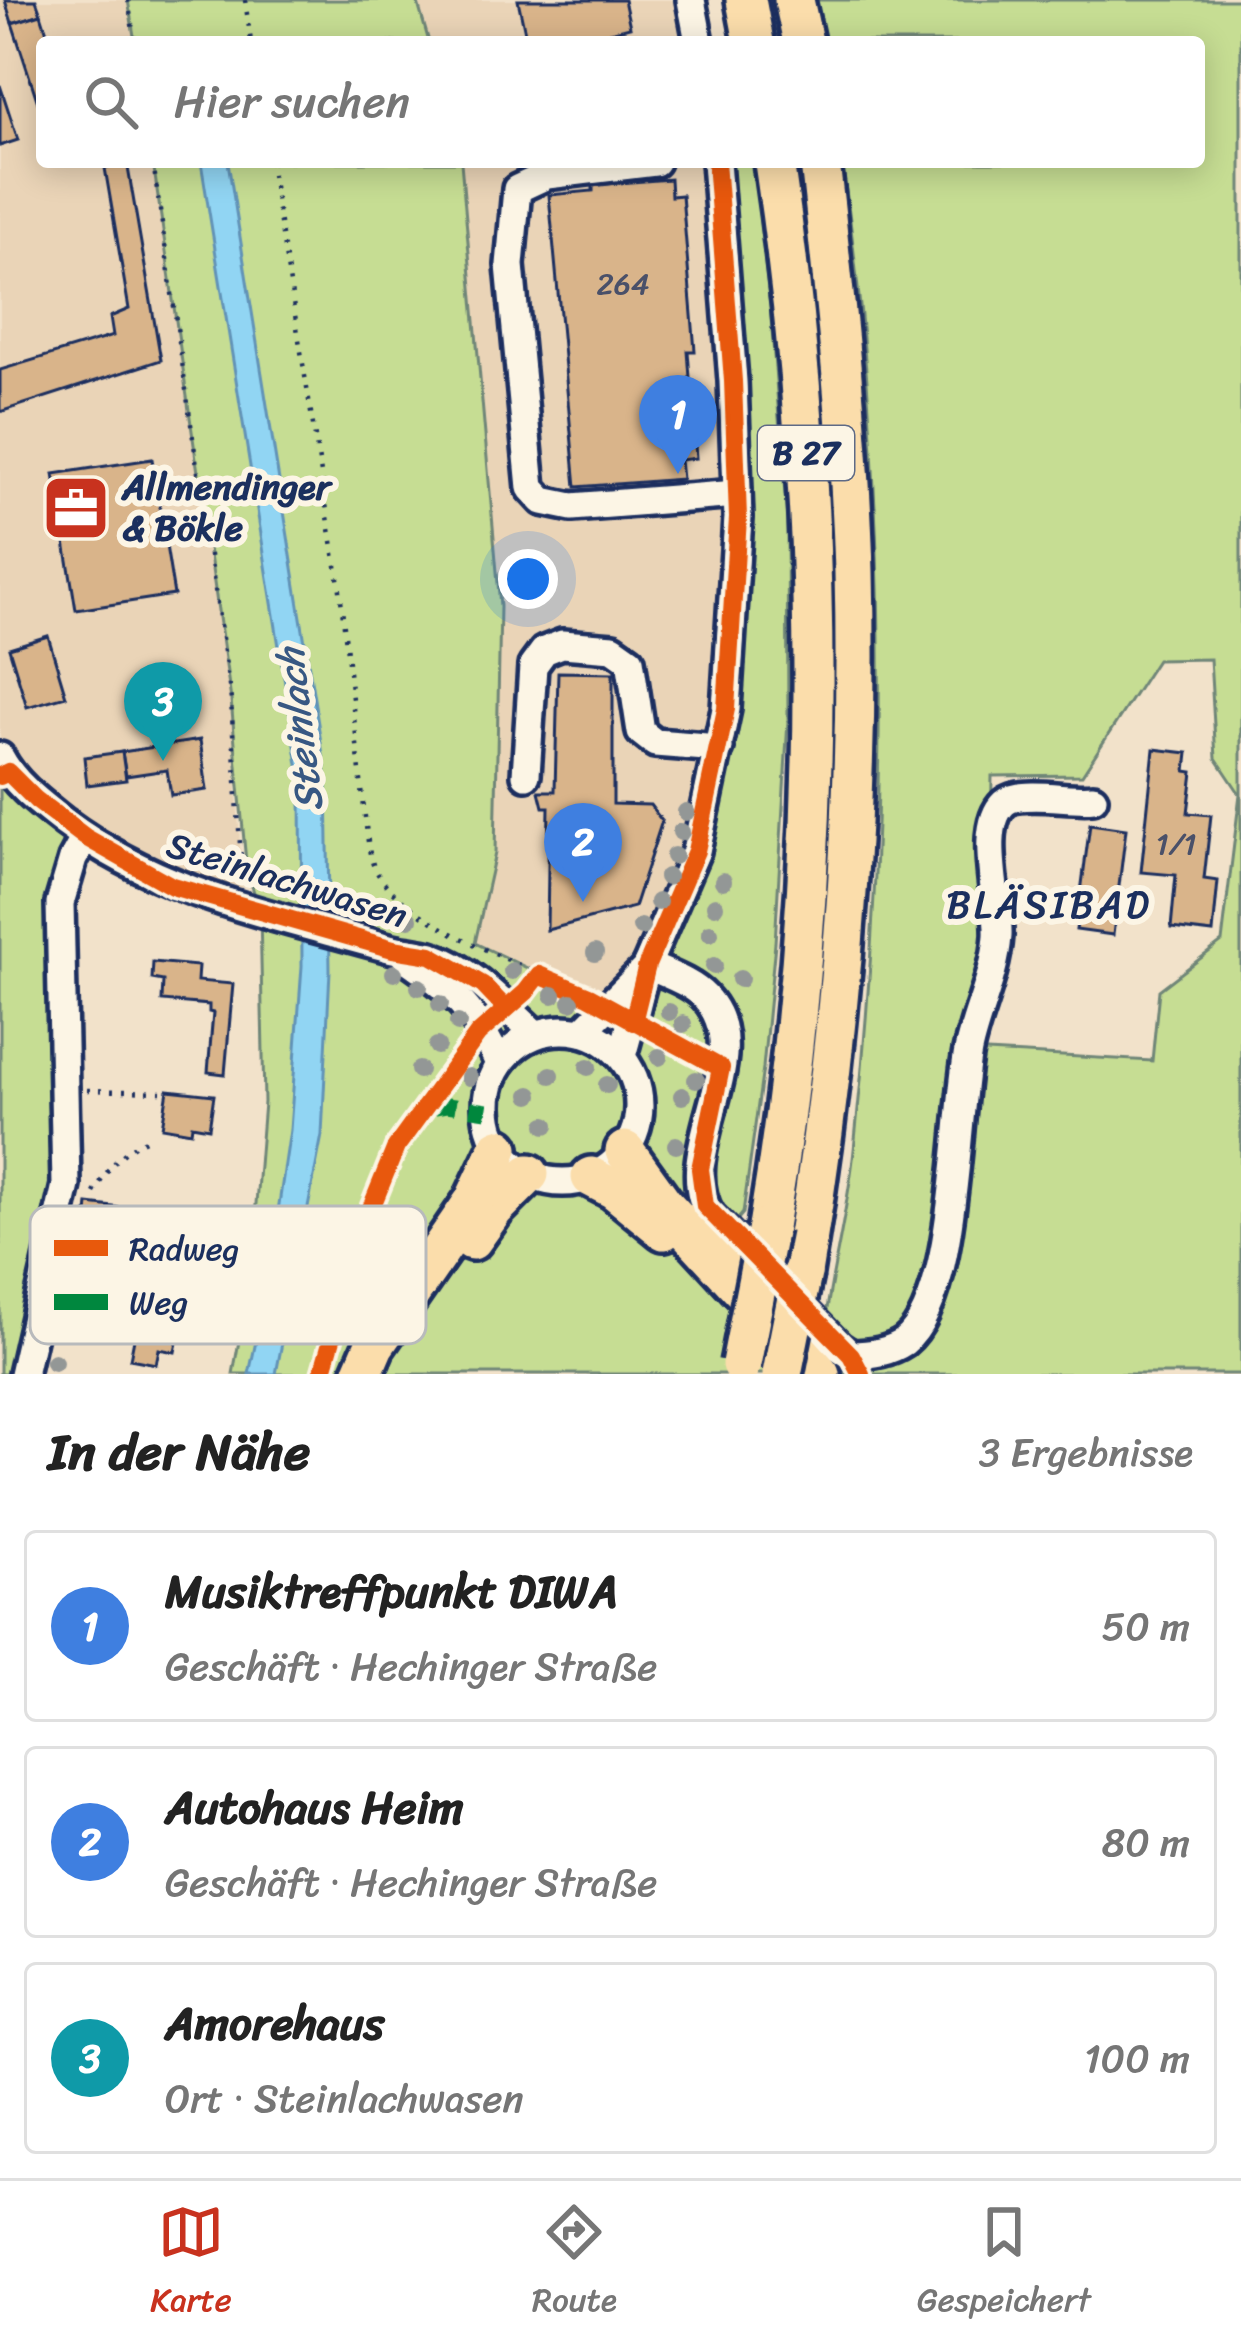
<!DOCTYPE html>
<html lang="de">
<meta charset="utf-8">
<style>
body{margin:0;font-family:Sriracha,sans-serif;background:#f6f6f6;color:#222}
.you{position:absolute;left:528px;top:579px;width:42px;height:42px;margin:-30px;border:9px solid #fff;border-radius:50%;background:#1a73e8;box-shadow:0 0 0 18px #1a73e833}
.badge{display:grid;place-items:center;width:78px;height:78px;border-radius:50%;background:#c8321e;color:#fff;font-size:39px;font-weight:700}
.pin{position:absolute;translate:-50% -99px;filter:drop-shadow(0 3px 6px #0008)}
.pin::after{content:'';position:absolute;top:63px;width:42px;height:36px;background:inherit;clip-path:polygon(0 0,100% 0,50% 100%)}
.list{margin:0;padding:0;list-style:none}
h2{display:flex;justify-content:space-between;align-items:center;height:156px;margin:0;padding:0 48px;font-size:51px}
h2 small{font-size:39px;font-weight:400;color:#767676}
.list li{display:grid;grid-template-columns:78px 1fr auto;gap:36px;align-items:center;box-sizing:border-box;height:192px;margin:0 24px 24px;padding:0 24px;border:3px solid #e0e0e0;border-radius:12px}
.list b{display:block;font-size:45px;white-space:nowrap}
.list p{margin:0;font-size:39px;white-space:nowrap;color:#767676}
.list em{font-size:39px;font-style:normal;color:#767676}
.icon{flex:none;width:66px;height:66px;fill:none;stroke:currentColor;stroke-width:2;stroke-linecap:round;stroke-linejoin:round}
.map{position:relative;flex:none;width:1241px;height:1374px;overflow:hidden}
.search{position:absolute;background:#fff;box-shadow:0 6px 30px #0003;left:36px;right:36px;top:36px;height:132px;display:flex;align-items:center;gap:30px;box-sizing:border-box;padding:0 42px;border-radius:12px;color:#767676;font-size:45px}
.sheet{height:804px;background:#fff}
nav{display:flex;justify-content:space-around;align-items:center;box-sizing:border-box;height:168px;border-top:3px solid #e0e0e0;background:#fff;font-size:33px;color:#767676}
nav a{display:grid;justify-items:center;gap:6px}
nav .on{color:#c8321e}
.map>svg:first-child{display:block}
</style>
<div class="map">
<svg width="1241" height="1374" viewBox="0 0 1241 1374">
<rect width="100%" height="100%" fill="#f2e2ca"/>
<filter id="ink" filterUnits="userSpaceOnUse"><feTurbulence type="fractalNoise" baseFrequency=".00833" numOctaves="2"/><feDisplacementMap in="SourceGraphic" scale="24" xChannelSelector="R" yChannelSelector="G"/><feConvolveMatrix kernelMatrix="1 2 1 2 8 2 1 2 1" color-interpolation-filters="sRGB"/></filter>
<g filter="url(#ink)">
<g fill="#ead4b7">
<path d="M0,0H128L135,42H42V162H153L231,700L244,911L118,858L0,757Z"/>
<path d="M417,0H691L699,42H429Z"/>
<path d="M461,162H716L738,518L696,851L609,1007L474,943L495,853L500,606Z"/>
</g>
<g fill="#c6dd93" stroke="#708678" stroke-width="3" fill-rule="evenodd">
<path d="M128,0H417L429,42H135Z"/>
<path d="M813,0H1241V1374H233L250,1280L264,1102L260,912L252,886L248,884L231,700L153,162H461L500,606L495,853L475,943L609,1007L696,851L738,518L716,162H753L770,305L787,519L788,720L775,943L763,1068L743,1213L727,1232L824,1329C832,1269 848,1210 854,1150C889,822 890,488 842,162H1199V42H822ZM1210,659L1216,758L1240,794L1222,942L1159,990L1152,1061L969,1051L996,887L991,842L992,776L1082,775L1157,660Z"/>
<path d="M0,757L85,837L73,859L66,1185L23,1374H0Z"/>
</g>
<path fill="#91d5f3" stroke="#6293b7" stroke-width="3" d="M201,162H228L327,780L330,970L322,1135L276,1374H249L265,1299L290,1130L302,966L301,783Z"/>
<g fill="#d9b48a" stroke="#1b2f5e" stroke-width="3">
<path d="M5,0H36L41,14L12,23Z"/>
<path d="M518,0H624L630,27L570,42H527Z"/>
<path d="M41,14L50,42H42V115L12,23Z"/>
<path d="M0,85L18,140L0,146Z"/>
<path d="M122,162H127L161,360L0,412V370L113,336L110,317L129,309L105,168Z"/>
<path d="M670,179L671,196L682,195L695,351H688L696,458L680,460L682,479L576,487L549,195L593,191V185Z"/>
<path d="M152,459L174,595L76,610L54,474Z"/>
<path d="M48,636L66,696L27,707L9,648Z"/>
<path d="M558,672L613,673V804L650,805L662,821L634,907L547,930L549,807H543L539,791H555Z"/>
<path d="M200,740L207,790L171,795L167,770L126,776L122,752Z"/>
<path d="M1154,749L1188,753L1186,771L1193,772L1188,813L1211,815L1204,879L1218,881L1213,933L1171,928L1176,875L1141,872Z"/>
<path d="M122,752L126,780L87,785L84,757Z"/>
<path d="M1090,824L1126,829L1113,935L1076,930Z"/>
<path d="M153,962L198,966L197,981L233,984L225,1074L208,1072L213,1013L209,1012V1005L162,1001L163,981L152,979Z"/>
<path d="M168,1090L214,1095L209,1128L192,1125L191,1132L162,1127Z"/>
<path d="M88,1204L122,1208L115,1228L86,1223Z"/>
<path d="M148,1267L191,1276L189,1286L198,1289L196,1302L186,1300L175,1352L159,1349L156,1364L130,1359Z"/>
</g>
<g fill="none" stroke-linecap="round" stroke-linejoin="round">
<defs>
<g id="minor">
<path d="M691,0L699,42"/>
<path d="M655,162L547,175L517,189L510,265L531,488L543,501L572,507L737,494"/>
<path d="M0,757C15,785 40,803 64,822C162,895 274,915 389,948C403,952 419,952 434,957C475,971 504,1006 535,1034"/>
<path d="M526,775L533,666L544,651L562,644L613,648L630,660L641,732L655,743L719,748"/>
<path d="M406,958C453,990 476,1011 499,1064"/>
<path d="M647,965C666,974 691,982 705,997C760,1056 670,1150 710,1215L839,1347L851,1355C868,1355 889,1352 904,1342C957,1301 955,1119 968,1051C976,1012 995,977 998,936C1000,901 977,828 1004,803C1020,789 1070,801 1093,798"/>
<circle cx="563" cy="1106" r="76"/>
<path d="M582,1032L643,971"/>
<path d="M622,1056L647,965L696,851L726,709L738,518L733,381L716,162"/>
<path d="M23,1374L66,1185L60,903L73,859L85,837"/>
</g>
<g id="highway">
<path d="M746,0L754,42"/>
<path d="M794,0L803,42"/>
<path d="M625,1151L664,1205L820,1374"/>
<path d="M591,1177L614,1189L664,1230"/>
<path d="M768,1227C827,873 827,517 774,162"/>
<path d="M472,1240L494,1209L529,1174"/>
<path d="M802,1273C841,1040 860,808 854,572C850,435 835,298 820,162"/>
<path d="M362,1374L374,1346L474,1201L499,1148"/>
</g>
</defs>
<use href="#minor" stroke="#1b2f5e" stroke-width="36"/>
<use href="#highway" stroke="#1b2f5e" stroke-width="48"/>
<g stroke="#1b2f5e" stroke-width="4.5" stroke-dasharray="3 9" stroke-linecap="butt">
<path d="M128,0L135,42"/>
<path d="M245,0L251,42"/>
<path d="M153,162L231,700L242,877"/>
<path d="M270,162L340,590L367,835C369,848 370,860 376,871C409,927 526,965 583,993"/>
<path d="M383,920L407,902"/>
<path d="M656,1034L698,1058"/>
<path d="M87,1090L161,1092"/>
<path d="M420,1112L465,1052"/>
<path d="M94,1193C109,1166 124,1148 153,1137"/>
</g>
<use href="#minor" stroke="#fcf5e5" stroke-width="27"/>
<use href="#highway" stroke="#fbddab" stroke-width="39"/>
<defs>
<g id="highway-bridge">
<path d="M741,1364L768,1227"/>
<path d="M782,1374L802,1273"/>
</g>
</defs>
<use href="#highway-bridge" stroke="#1b2f5e" stroke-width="48" stroke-linecap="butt"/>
<use href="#highway-bridge" stroke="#fbddab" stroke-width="39"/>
<path stroke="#00873e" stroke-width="15" stroke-dasharray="30 15" stroke-linecap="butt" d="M426,1109L447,1105L487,1111"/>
<defs>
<g id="cycleway">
<path d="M0,776L8,772L36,800L85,837L172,886L393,949L431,955L483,985L506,1009"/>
<path d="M633,1022L647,965L696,851L726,709L738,518L733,381L716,162"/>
<path d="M322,1374L365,1223L396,1147L478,1034L526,992L539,975L589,996L721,1068L700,1169L705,1206L851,1355L861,1374"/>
</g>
</defs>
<use href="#cycleway" stroke="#fcf5e5" stroke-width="26"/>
<use href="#cycleway" stroke="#e8590c" stroke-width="18"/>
</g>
<g fill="#939796">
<circle cx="686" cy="812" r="9"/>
<circle cx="681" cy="832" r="9"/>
<circle cx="674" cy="856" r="9"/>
<circle cx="667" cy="877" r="9"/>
<circle cx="723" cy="881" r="9"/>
<circle cx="658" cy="902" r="9"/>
<circle cx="715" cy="906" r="9"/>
<circle cx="409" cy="919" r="9"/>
<circle cx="641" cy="927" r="9"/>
<circle cx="710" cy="933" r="9"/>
<circle cx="595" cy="953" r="9"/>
<circle cx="714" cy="966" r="9"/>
<circle cx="512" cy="971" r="9"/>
<circle cx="394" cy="973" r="9"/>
<circle cx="740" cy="979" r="9"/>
<circle cx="419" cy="987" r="9"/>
<circle cx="553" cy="995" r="9"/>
<circle cx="571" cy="1002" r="9"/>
<circle cx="440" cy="1004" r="9"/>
<circle cx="669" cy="1012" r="9"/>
<circle cx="458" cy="1023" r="9"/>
<circle cx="683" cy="1024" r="9"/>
<circle cx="437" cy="1046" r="9"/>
<circle cx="659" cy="1057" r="9"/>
<circle cx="588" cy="1067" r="9"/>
<circle cx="419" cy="1070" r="9"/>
<circle cx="551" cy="1075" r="9"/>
<circle cx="469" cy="1077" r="9"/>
<circle cx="696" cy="1080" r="9"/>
<circle cx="607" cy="1085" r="9"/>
<circle cx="530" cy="1095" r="9"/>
<circle cx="682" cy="1096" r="9"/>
<circle cx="546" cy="1125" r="9"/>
<circle cx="676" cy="1145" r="9"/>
<circle cx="54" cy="1362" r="9"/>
</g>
</g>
<defs>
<symbol id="office-square" viewBox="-11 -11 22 22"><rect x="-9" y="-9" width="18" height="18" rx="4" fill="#c8321e" stroke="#fcf5e5"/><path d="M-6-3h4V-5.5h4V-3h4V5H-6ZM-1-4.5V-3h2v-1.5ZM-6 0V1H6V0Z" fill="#fff"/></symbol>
</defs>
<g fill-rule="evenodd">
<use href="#office-square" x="38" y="470" width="76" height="76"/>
</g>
<g text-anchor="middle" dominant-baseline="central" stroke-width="12" stroke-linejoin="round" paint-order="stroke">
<g font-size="30" fill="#4a5069">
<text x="623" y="284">264</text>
<text x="1176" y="844">1/1</text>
</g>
<rect fill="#fcf5e5" stroke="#5e6a86" stroke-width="3" x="758" y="426" width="96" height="54" rx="9"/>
<g font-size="33" font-weight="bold" fill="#1b2f5e">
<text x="806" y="453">B 27</text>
</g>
<g font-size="36" font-weight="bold" fill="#1b2f5e" stroke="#fcf5e5" text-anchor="start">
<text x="122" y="487">Allmendinger<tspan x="122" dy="41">&amp; Bökle</tspan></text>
</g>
<g font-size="36" fill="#1b2f5e" stroke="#fcf5e5">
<text transform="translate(287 880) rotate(17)">Steinlachwasen</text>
</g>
<g font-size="39" font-style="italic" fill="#385883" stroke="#fcf5e5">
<text transform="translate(299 730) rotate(-97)">Steinlach</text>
</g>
<g font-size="39" letter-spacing="3" fill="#1b2f5e" stroke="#fcf5e5">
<text x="1049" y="904">BLÄSIBAD</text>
</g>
</g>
<rect x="30" y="1206" width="396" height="138" rx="18" fill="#fcf5e5" stroke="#b8babc" stroke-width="3"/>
<rect x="54" y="1240" width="54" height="16" fill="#e8590c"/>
<rect x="54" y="1294" width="54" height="16" fill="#00873e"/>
<g font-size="33" fill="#1b2f5e">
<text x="129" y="1260">Radweg</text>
<text x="129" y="1314">Weg</text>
</g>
</svg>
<div class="you"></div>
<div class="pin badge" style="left:678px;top:474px;background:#3f7fe0">1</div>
<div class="pin badge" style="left:583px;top:902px;background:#3f7fe0">2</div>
<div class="pin badge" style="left:163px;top:761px;background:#0f9aa8">3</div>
<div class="search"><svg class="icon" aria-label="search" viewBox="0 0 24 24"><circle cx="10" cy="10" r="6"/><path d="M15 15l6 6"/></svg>Hier suchen</div>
</div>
<section class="sheet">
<h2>In der Nähe<small>3 Ergebnisse</small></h2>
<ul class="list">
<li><span class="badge" style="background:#3f7fe0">1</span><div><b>Musiktreffpunkt DIWA</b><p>Geschäft · Hechinger Straße</p></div><em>50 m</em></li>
<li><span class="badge" style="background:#3f7fe0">2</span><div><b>Autohaus Heim</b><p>Geschäft · Hechinger Straße</p></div><em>80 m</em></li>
<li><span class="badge" style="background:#0f9aa8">3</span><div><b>Amorehaus</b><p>Ort · Steinlachwasen</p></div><em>100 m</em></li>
</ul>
</section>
<nav>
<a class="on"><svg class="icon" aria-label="map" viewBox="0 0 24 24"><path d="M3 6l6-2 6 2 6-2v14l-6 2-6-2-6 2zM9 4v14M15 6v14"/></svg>Karte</a>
<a><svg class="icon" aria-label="directions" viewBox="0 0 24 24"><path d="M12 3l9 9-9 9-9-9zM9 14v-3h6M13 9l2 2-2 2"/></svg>Route</a>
<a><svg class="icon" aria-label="saved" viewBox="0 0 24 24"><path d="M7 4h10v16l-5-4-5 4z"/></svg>Gespeichert</a>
</nav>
